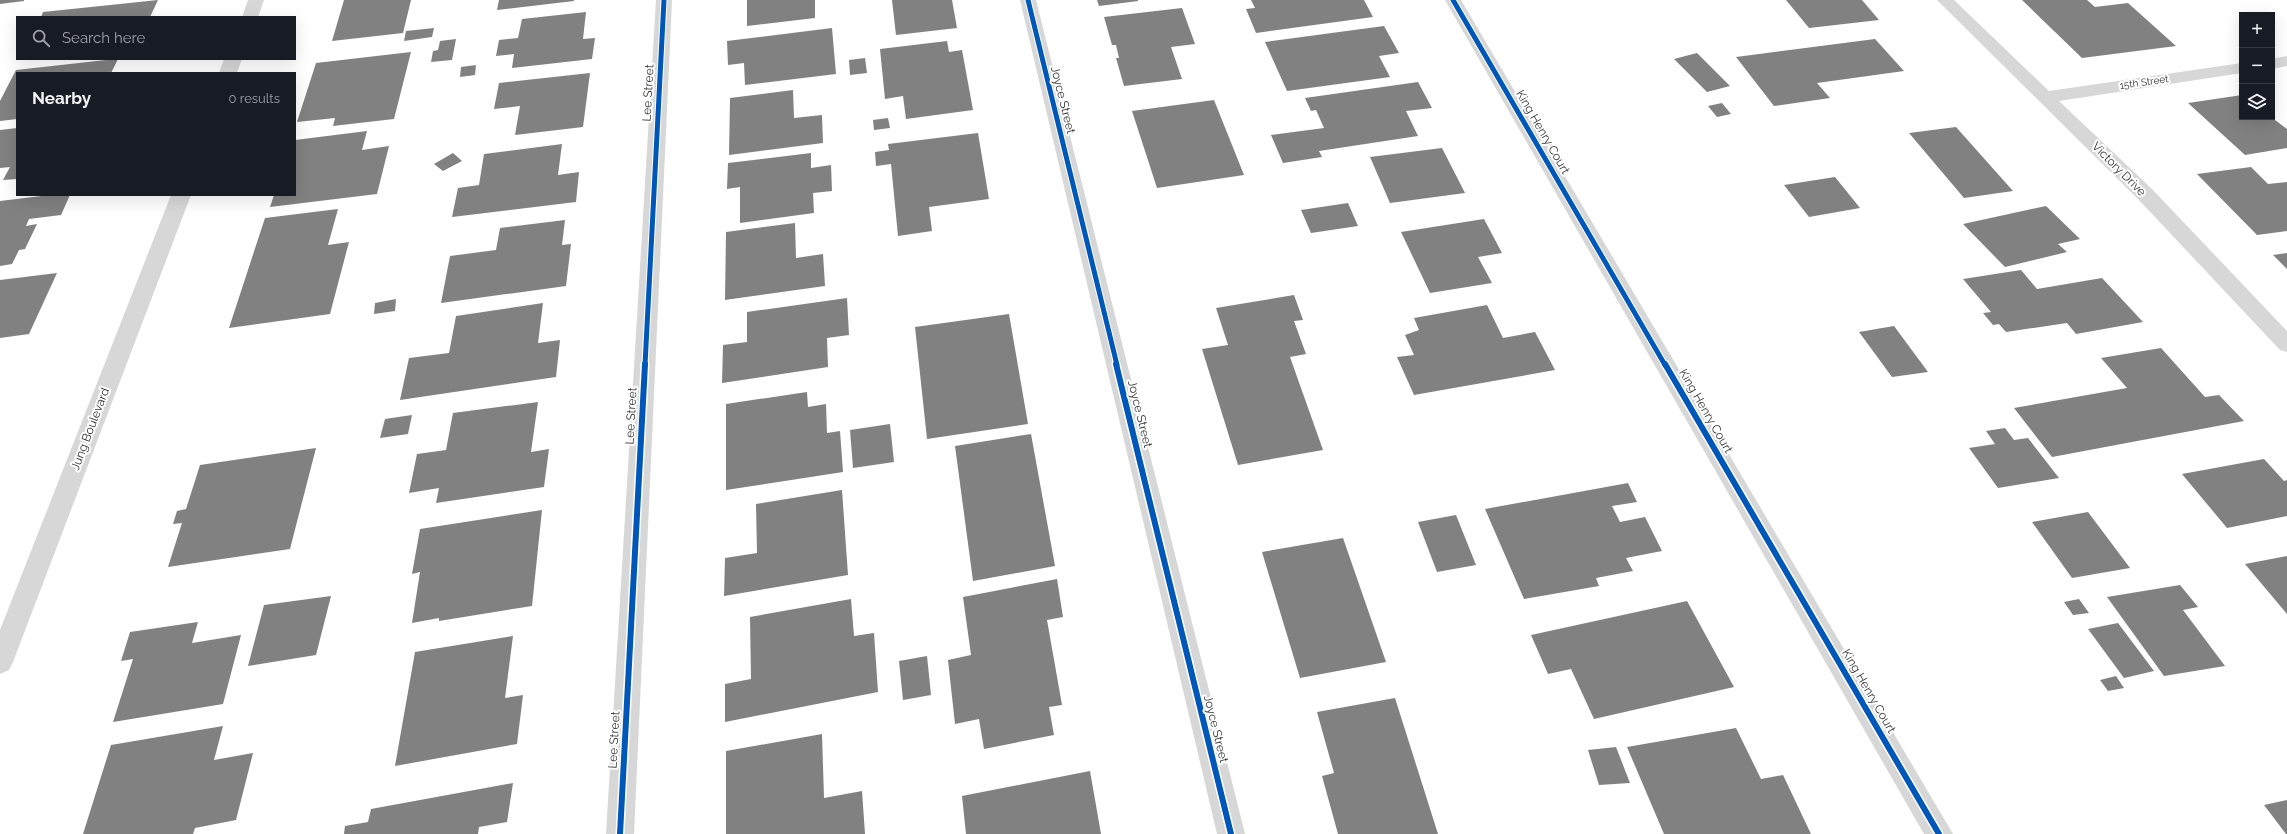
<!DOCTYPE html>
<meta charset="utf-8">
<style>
body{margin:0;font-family:Raleway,sans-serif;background:#242831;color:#f1f3f6}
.controls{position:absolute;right:12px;top:12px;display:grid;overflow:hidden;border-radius:0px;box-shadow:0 4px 16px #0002}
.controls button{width:36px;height:36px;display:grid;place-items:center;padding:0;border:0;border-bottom:1px solid #363941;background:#171b24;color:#f1f3f6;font:20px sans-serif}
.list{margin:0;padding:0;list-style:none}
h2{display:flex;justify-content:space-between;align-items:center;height:52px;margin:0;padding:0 16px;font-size:17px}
h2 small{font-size:13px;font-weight:400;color:#9ea1a6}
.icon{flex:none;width:22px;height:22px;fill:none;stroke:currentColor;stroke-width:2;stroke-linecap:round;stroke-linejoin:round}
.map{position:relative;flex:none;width:2287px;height:834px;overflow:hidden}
.search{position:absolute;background:#171b24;box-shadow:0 4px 16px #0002;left:16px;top:16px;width:280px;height:44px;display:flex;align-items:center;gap:10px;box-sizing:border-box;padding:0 14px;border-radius:0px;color:#9ea1a6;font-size:15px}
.panel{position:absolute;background:#171b24;box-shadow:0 4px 16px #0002;left:16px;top:72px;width:280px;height:124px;border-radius:0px}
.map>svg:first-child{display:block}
</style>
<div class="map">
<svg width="2287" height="834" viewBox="0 0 2287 834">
<rect width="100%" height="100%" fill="#fff"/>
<g fill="#818181">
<path d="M0,0H24V1L0,4Z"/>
<path d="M158,0L150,17H41L43,12Z"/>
<path d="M344,0H411L403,33L332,41Z"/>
<path d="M499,0H574V1L497,10Z"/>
<path d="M747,0H815V18L747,26Z"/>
<path d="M892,0H952L957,28L896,35Z"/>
<path d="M1097,0H1138V1L1099,6Z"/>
<path d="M1251,0H1364L1373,17L1256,33L1246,9L1255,8Z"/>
<path d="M1786,0H1862L1879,20L1809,28Z"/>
<path d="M2022,0H2087L2095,7L2128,3L2176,46L2082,58Z"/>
<path d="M1182,8L1195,44L1171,47L1182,79L1124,86L1116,58H1119L1116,45H1112L1104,17Z"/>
<path d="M586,12L583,39L595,38L592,59L512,68L514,54L496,56L499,40L518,38L522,19Z"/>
<path d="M1384,26L1399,53L1379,56L1390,77L1287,91L1265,42Z"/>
<path d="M434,28L432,37L404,41L406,31Z"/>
<path d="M832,28L836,74L745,85L744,63L728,65L727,41Z"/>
<path d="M456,39L452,60L431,62L433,51L438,50L440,41Z"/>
<path d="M1875,39L1904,71L1817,83L1830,98L1774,106L1736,57Z"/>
<path d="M947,41L949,52L962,50L973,110L906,119L903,96L885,99L880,49Z"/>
<path d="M411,52L394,119L333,126L335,118L297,122L316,63Z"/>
<path d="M1697,53L1730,86L1707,92L1674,59Z"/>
<path d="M865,58L867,73L850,75L849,60Z"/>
<path d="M115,59H118L111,73H17V119L0,121V101L16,70Z"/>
<path d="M476,65L475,75L460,77L461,67Z"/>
<path d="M590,73L583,127L515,135L520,106L494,109L499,83Z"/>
<path d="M1418,82L1432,108L1406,111L1418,136L1319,151L1322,157L1283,163L1271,135L1324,128L1316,110L1311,111L1305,98Z"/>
<path d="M793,90L794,118L822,115L823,143L729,155L730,98Z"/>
<path d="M2242,95V117H2271L2287,129V148L2245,155L2188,103Z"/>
<path d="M1214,100L1244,175L1157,188L1132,111Z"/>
<path d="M1722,103L1731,114L1717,117L1708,106Z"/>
<path d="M888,118L890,128L874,130L873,120Z"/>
<path d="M1956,127L2013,191L1964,198L1909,133Z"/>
<path d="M17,128V179L3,180L10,167L0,168V130Z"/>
<path d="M367,131L362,150L389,146L377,194L270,207L274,195H295V140Z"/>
<path d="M978,133L989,199L929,207L932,231L898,236L891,164L876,166L875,152L889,150L888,144Z"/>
<path d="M562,144L558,175L579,172L576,202L452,217L458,188L479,185L484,154Z"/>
<path d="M1442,148L1465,193L1390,203L1370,157Z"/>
<path d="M453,153L462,161L443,171L434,164Z"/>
<path d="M811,153V168L831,165L832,191L813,193L814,213L740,223V187L727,189L728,163Z"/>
<path d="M2251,167L2268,184L2287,182V231L2257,235L2197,174Z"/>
<path d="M1835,177L1860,208L1809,217L1784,185Z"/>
<path d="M50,195H70L61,215L29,219L26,226L37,224L25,249L19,250L12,264L0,266V201Z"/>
<path d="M1348,203L1358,226L1311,233L1301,210Z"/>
<path d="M2046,206L2080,239L2058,244L2067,252L2005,267L1963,224Z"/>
<path d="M338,209L328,245L349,242L330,314L229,328L265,218Z"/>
<path d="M1484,219L1502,253L1478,257L1492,283L1430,293L1401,232Z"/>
<path d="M565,220L562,245L571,244L566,286L441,303L450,256L496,250L500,228Z"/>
<path d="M795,223L796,258L823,254L825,286L725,300L726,232Z"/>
<path d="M2287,253V269L2273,255Z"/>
<path d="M2021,270L2037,289L2102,278L2143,322L2076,334L2067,323L2006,332L1999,324L1993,325L1983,313L1991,312L1963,279Z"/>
<path d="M57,273L29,334L0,338V280Z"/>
<path d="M1294,295L1303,320L1294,321L1306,354L1290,357L1323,450L1238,465L1202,349L1228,345L1216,308Z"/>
<path d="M847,298L849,335L827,338L828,367L722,383L723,345L747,342V312Z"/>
<path d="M396,299L395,311L374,314L375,303Z"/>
<path d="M543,303L538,343L560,340L556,377L400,400L409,358L449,353L456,316Z"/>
<path d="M1487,305L1503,338L1535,332L1555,370L1414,395L1397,357L1414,355L1405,335L1419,330L1414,318Z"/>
<path d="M1009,314L1028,424L927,439L915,327Z"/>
<path d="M1894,326L1928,372L1892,377L1859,332Z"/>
<path d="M2161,348L2205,397L2219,395L2244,421L2052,457L2014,408L2127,388L2101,358Z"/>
<path d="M807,392L808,407L826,404L827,433L840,431L843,472L726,490V404Z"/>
<path d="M538,402L531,452L549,449L544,487L436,503L439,488L409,493L417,454L446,450L453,413Z"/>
<path d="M412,415L408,434L380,438L385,419Z"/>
<path d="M890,424L894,462L853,468L850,430Z"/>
<path d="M2005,428L2014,440L2028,438L2059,478L1998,488L1969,448L1995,444L1986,431Z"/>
<path d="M1031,434L1055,566L973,581L955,446Z"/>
<path d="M316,448L290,549L168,567L182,523L173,524L177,511L186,509L200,465Z"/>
<path d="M2264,459L2284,481L2287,480V516L2227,528L2182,474Z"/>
<path d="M1628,483L1637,502L1612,506L1620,522L1645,517L1662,551L1626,558L1633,571L1596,578L1599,586L1524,599L1485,509Z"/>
<path d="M842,490L848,575L724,596L725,558L757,553L756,504Z"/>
<path d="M542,510L532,606L439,621V618L412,623L420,572L412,574L420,529Z"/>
<path d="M2088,512L2130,568L2072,578L2032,522Z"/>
<path d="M1456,515L1476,565L1437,572L1418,522Z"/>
<path d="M1343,538L1386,662L1300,678L1262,552Z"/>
<path d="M2287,556V614L2245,564Z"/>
<path d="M1057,579L1063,617L1047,620L1062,705L1049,707L1054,735L984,749L979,719L955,724L948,660L971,655L963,597Z"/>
<path d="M2180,585L2198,607L2183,610L2225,666L2164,676L2107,597Z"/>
<path d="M331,596L316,655L248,666L264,605Z"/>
<path d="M851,599L854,636L874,633L878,692L725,722V684L751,679L750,617Z"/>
<path d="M2079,599L2089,613L2073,615L2064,602Z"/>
<path d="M1687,601L1734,687L1594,719L1571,669L1548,674L1531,635Z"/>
<path d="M198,622L192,643L241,635L223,704L113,722L133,659L121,661L130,632Z"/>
<path d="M2118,623L2154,671L2124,678L2088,629Z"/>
<path d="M513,636L505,698L523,695L517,744L395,766L415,652Z"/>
<path d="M927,656L931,695L903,700L899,661Z"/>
<path d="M2116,676L2124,688L2108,691L2100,680Z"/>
<path d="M1395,698L1438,834H1338L1322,776L1334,773L1317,712Z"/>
<path d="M223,726L214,760L253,753L236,820L195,828L193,834H83L111,745Z"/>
<path d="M1736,728L1761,779L1783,775L1811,834H1664L1627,747Z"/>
<path d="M822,734L824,798L862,791L865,834H726V751Z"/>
<path d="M1616,747L1630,783L1599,785L1588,750Z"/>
<path d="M1090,771L1101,834H966L962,796Z"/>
<path d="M513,783L507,822L479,827L478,834H344L345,826L368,822L371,809Z"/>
<path d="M2287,800V834H2286L2264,805Z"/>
</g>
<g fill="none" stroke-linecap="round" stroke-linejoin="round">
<g fill="#d7d7d7" fill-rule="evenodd">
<path d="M248,0H264L258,17H242Z"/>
<path d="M656,0H672L634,834H606Z"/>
<path d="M1020,0H1036L1245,834H1217Z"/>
<path d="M1445,0H1461L1953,834H1924Z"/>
<path d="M1937,0H1954L2049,91L2242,63V73L2059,101L2152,189L2287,331V352L2280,350L2138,199Z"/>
<path d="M2287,56V66L2272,69V59Z"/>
<path d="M224,59H242L237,73H219Z"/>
<path d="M171,195H191L13,662L9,670L0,674V630Z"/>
</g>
<defs>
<g id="cycleway-far1">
<path d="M1028,0L1117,365"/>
<path d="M1453,0L1665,365"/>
<path d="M645,365L664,0"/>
</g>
<g id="cycleway">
<path d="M1116,364L1231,834"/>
<path d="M1665,364L1939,834"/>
<path d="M620,834L645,364"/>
</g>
</defs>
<use href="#cycleway-far1" stroke="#fff" stroke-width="7"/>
<use href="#cycleway" stroke="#fff" stroke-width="9"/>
<use href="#cycleway-far1" stroke="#0057b8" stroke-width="5"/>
<use href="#cycleway" stroke="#0057b8" stroke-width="6"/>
</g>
<g text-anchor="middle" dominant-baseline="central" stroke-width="4" stroke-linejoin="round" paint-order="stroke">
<g font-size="10" fill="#333" stroke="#fff">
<text transform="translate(2144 82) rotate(-8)">15th Street</text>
</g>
<g font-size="12" fill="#333" stroke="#fff">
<text transform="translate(648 93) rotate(-87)">Lee Street</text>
<text transform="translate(1063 100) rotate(76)">Joyce Street</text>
<text transform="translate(1543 132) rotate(60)">King Henry Court</text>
<text transform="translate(2119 169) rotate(45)">Victory Drive</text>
<text transform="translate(1706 411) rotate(60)">King Henry Court</text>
<text transform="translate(1140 414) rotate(76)">Joyce Street</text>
<text transform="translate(631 416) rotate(-87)">Lee Street</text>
<text transform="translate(90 429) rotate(-69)">Jung Boulevard</text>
<text transform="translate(1869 691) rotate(60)">King Henry Court</text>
<text transform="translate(1216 729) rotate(76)">Joyce Street</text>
<text transform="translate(614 740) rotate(-87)">Lee Street</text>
</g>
</g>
</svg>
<div class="controls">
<button>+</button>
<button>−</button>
<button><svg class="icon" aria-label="layers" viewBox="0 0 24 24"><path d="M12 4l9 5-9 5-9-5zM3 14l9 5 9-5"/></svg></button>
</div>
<div class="search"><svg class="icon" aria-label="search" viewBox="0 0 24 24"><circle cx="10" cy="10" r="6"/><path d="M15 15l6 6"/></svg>Search here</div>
<section class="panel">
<h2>Nearby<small>0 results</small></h2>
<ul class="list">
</ul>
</section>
</div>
